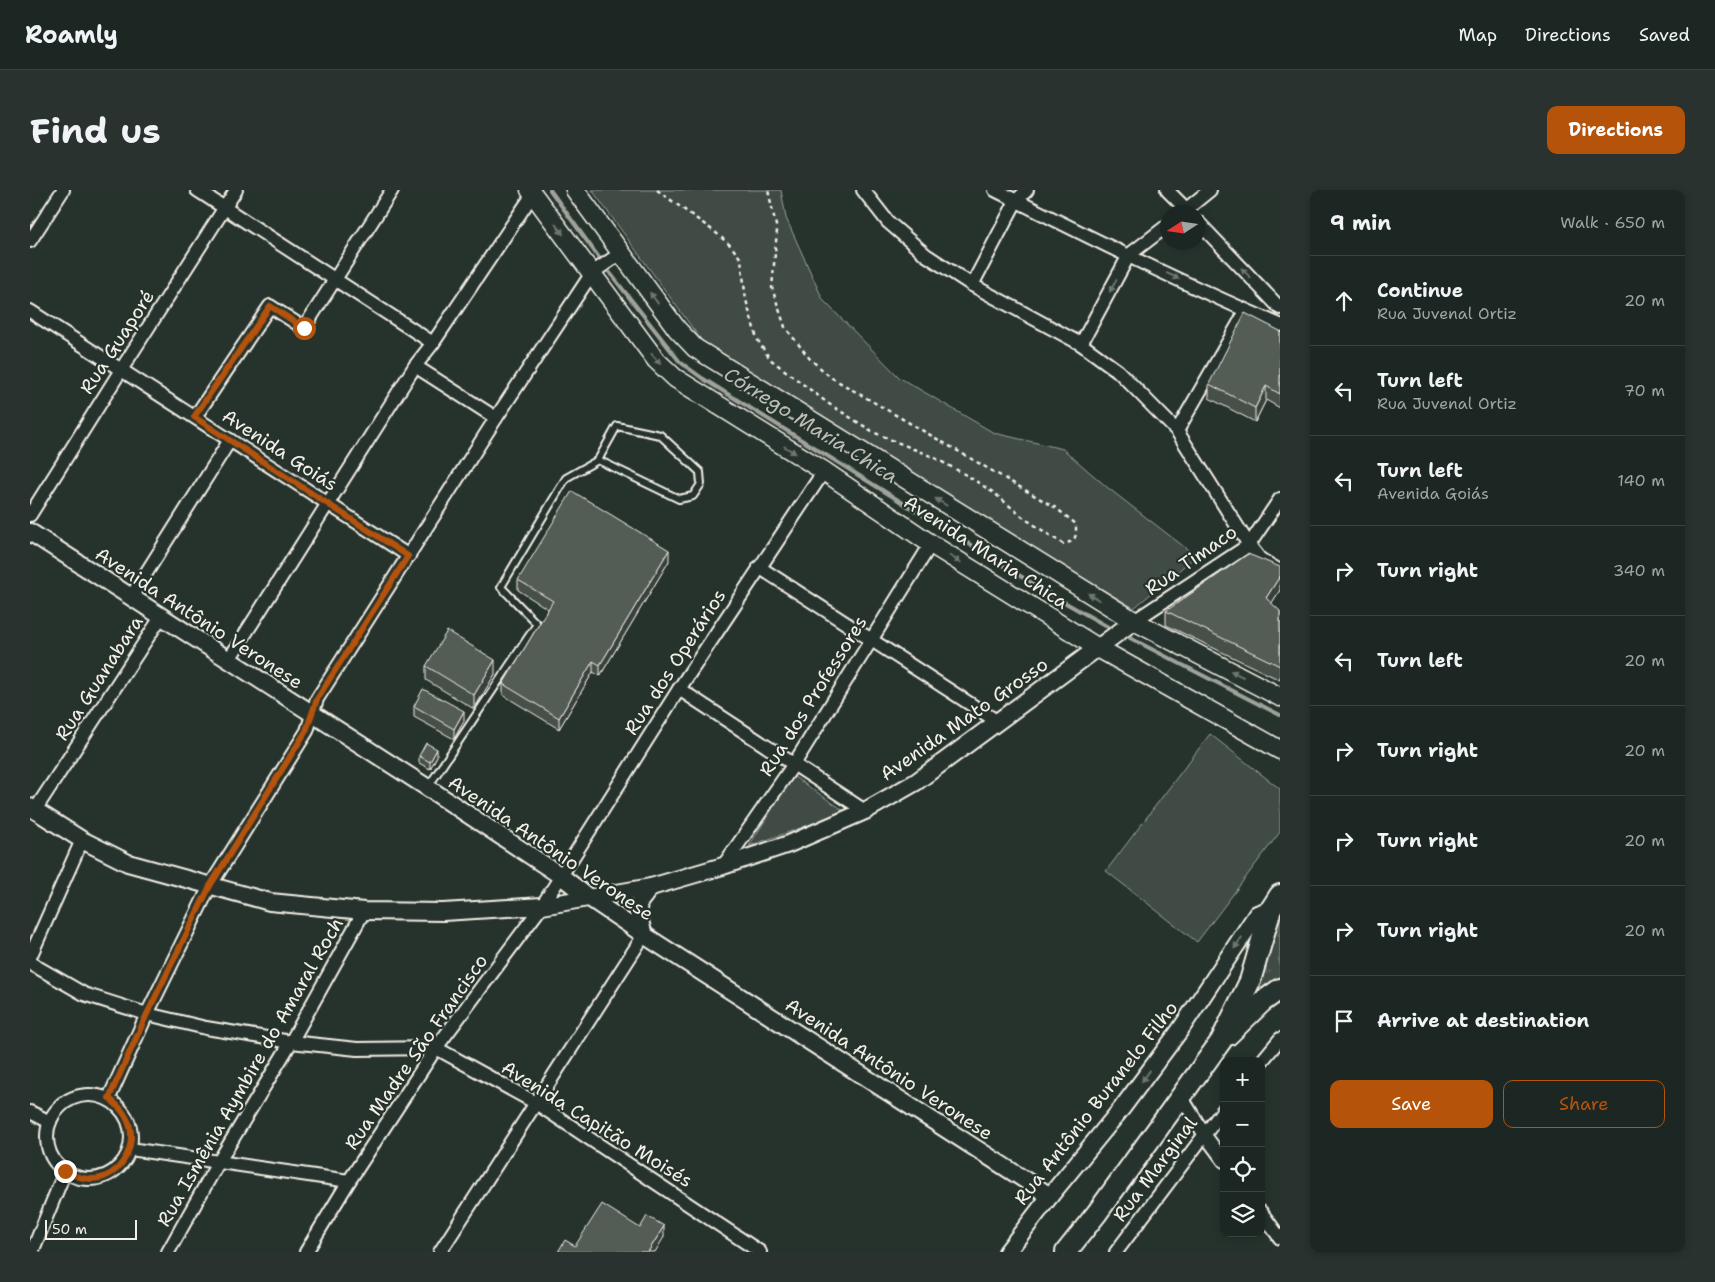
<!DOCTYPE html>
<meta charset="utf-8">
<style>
body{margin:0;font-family:"Shantell Sans",sans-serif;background:#29322f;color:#f1f3f6}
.controls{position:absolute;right:15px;bottom:15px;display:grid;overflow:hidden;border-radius:10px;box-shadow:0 2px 8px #0003}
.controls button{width:45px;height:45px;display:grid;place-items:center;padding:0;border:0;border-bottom:1px solid #3a4340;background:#1c2622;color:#f1f3f6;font:25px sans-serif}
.compass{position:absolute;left:1130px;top:15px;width:45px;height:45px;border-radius:50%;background:#1c2622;box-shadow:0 2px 8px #0003;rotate:258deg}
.scale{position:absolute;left:15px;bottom:12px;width:92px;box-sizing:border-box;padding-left:5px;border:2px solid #f4f1e8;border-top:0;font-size:14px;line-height:18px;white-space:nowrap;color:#f4f1e8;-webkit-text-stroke:4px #26332d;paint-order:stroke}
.stop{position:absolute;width:15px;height:15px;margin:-11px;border:4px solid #b45309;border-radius:50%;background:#fff}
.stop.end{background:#b45309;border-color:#fff;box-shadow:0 1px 5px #0008}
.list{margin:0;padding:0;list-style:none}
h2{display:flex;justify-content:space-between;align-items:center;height:65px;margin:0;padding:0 20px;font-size:21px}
h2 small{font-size:16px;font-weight:400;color:#a0a5a5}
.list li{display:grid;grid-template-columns:32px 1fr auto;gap:15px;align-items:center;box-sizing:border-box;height:90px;padding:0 20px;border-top:1px solid #3a4340}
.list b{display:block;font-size:19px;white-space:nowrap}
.list p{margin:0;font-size:16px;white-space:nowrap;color:#a0a5a5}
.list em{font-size:16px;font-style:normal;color:#a0a5a5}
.actions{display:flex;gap:10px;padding:15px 20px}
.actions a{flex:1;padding:11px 0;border:1px solid #b45309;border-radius:10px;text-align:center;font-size:18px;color:#b45309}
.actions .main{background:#b45309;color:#fff}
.icon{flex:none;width:28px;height:28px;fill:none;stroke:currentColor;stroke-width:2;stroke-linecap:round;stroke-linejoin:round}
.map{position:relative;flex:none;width:1250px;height:1062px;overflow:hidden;border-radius:10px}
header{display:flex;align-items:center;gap:30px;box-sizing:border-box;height:70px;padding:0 25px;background:#1c2622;border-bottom:1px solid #3a4340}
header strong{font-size:24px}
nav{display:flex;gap:28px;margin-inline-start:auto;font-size:18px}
.intro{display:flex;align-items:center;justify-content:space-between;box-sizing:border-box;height:120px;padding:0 30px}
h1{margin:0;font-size:35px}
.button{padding:12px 22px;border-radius:10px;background:#b45309;color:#fff;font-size:18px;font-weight:700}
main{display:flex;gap:30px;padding:0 30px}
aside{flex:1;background:#1c2622;border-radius:10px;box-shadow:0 2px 8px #0003}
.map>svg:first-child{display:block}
</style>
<header>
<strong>Roamly</strong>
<nav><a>Map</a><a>Directions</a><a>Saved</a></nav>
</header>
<div class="intro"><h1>Find us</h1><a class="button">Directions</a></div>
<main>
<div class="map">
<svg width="1250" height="1062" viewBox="0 0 1250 1062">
<defs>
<pattern id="grass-tufts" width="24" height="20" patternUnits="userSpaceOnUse" patternTransform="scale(1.25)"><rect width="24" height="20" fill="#414b45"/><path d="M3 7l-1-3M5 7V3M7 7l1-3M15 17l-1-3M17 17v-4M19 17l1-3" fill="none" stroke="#5d6560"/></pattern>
</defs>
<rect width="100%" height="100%" fill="#26332d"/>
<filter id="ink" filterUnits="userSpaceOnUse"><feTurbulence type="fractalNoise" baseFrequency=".02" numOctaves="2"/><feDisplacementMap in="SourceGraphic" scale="10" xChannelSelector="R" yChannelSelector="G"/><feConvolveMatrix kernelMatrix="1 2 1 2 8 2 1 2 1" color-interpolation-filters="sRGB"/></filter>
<g filter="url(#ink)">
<path fill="url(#grass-tufts)" stroke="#9a9e96" d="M1250,716V791L1217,817Z"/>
<g fill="#414b45" stroke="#9a9e96">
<path d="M562,0H751L756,28L793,110L870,188L964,243L1033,259L1078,298L1166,366L1104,418L942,322L672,151Z"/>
<path d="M1180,544L1250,599V642L1167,752L1076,681Z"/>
<path d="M763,586L816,622L719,656Z"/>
</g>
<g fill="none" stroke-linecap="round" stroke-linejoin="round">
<g stroke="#9fa39b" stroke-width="4">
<path d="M520,0L580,83L650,172L672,188L1013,400L1078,437"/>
<path d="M1100,448L1250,525"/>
</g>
<defs>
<path id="service" d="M398,597L507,434L471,397L536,288L568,270L649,309L663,306L671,294L670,282L630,245L587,236L568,270"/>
<g id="minor">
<path d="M167,0L403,153"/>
<path d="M833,0L858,32L896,65L942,95L1051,154L1088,181L1147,241L1219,355L1230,369L1250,381"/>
<path d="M965,0C1059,47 1153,94 1250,135"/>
<path d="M1137,0L1159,22"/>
<path d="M1153,22L1180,0"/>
<path d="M1168,32L1250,118"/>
<path d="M0,51L33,0"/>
<path d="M942,95L986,11L997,0"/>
<path d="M0,121L379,366"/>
<path d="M1051,154L1099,65L1138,35"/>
<path d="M385,176L466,228"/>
<path d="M165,227L240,116L274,138L362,0"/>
<path d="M1147,241L1216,121"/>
<path d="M0,325L91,180L206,0"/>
<path d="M729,377L968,532"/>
<path d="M101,407L200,250"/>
<path d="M1104,431L1219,355L1250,309"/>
<path d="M198,471L385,176L403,153L503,4"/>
<path d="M649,499L835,621"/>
<path d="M5,620L131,427"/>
<path d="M693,676L764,574L901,354"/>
<path d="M0,767L52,650"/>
<path d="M0,773L54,804L117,824L176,838L261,852L327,859L406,858L506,913L730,1062"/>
<path d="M1231,872L1250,849"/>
<circle cx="59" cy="947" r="42"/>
<path d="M1151,906L1174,944L1194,971"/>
<path d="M79,908L117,824L180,696L277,541L287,509L466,228L562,83L591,63"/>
<path d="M0,922L20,932"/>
<path d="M100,959L319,991"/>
<path d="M1231,1022L1250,1048"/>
<path d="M2,1062L35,981"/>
<path d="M138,1062L188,973L261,852L334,721"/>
<path d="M276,1062L319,991L406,858L512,716L649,499L794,281"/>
<path d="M410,1062L614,745"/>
<path d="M1086,1062L1194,919"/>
</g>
<g id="tertiary">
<path d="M0,342L398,598L531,686L558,707L614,745L1020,1006"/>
<path d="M0,617L52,650L98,673L240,712L334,721L413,722L512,716L621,697L693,676L759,654L835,621L886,592L1104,431"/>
<path d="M614,745L609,728L608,714L621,697"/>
<path d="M977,1062L1020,1006L1092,918L1150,840L1227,724L1241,719"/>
</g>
<g id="secondary">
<path d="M500,0L626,170L645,188L794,281L901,354L1068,458L1250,560"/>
<path d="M545,0L647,139L665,158L1104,431L1250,507"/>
</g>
<g id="primary">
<path d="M1198,845L1232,812L1250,799"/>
<path d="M1036,1062L1067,1023L1191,851L1220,791L1241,719L1250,705"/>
</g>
</defs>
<use href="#service" stroke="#f4f1e8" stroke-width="10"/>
<use href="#minor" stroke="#f4f1e8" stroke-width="16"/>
<use href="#tertiary" stroke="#f4f1e8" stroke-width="20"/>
<use href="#secondary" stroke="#f4f1e8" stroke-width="21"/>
<use href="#primary" stroke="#f4f1e8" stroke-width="24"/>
<path stroke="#f4f1e8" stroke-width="2.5" stroke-dasharray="4 4" stroke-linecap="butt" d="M627,0L685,42L701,56L711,69L716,110L727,149L740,169L799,214L845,243L903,267L938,286L964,303L994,328L1033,354C1047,351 1046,347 1046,334L1026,318L802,188L780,169L755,137L742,98L747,40L738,0"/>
<use href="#service" stroke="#26332d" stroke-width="6"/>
<use href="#minor" stroke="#26332d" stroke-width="12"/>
<use href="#tertiary" stroke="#26332d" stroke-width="16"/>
<use href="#secondary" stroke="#26332d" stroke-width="18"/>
<use href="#primary" stroke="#26332d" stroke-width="20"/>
</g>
<g fill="#474f49" stroke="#f4f1e8">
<path d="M1250,141V218L1236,210L1225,232L1179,208V194Z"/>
<path d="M639,371L570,486L563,482L529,539L473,505V494L518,419L488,400V390Z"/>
<path d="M1250,400L1241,414L1250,421V490L1136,435V421Z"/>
<path d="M396,476L465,484L444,519L396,490Z"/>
<path d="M384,516L434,531L424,549L384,527Z"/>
<path d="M389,566H407L400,579L389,573Z"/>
</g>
<g fill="#39403c" stroke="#f4f1e8">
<path d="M1236,196V210L1225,232V218Z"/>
<path d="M639,360V371L570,486V475Z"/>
<path d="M1250,386V400L1236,422V408Z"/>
<path d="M465,470V484L444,519V505Z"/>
<path d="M563,471V482L529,539V528Z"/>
<path d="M434,521V531L424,549V539Z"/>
<path d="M407,559V566L400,579V572Z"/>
<path d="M634,1036V1047L625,1062H618Z"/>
</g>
<g fill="#525c55" stroke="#f4f1e8">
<path d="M1215,123L1250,141V204L1236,196L1225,218L1179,194Z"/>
<path d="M542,301L639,360L570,475L563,471L529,528L473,494L523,411L488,390Z"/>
<path d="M1218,364L1250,377V386L1236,408L1250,421V476L1136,421Z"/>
<path d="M417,441L465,470L444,505L396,476Z"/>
<path d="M393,499L434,521L424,539L384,516Z"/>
<path d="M396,553L407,559L400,572L389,566Z"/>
<path d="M572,1014L610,1038L617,1026L634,1036L618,1062H528L535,1050L545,1056Z"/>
</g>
<defs><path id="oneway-solid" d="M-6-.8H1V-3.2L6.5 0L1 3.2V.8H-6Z" transform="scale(1.25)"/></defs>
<g fill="#6e766e">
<use href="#oneway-solid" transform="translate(529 39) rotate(53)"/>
<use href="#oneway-solid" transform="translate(1216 83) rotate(-134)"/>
<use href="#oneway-solid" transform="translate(1143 86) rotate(25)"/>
<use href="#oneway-solid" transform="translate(1083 96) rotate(119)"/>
<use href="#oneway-solid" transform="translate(624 108) rotate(-126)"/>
<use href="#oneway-solid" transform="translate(626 169) rotate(49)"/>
<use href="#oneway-solid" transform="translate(760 260) rotate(32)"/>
<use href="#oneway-solid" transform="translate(911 312) rotate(-148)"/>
<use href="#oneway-solid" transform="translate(925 369) rotate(32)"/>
<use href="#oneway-solid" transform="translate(1064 407) rotate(-148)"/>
<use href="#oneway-solid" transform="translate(1207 484) rotate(-153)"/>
<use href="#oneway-solid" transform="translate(1208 753) rotate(124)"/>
<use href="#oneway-solid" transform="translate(1116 886) rotate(126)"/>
</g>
</g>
<g fill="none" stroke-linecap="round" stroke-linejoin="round" filter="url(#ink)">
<path stroke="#b45309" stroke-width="6" d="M35,981C43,985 51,989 61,989C90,990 110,954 97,929C93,920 86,914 79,908L117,824L180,696L276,541L287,509L378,366L164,227L240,116L274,138"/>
</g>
<g text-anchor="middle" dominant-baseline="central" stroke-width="4.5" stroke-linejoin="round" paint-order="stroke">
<g font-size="19" fill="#f4f1e8" stroke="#26332d">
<text transform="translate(87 152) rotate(-57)">Rua Guaporé</text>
<text transform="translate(250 260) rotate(33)">Avenida Goiás</text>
<text transform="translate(956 362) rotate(33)">Avenida Maria Chica</text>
<text transform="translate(1161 370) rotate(-35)">Rua Timaco</text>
<text transform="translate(169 428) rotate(33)">Avenida Antônio Veronese</text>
<text transform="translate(645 472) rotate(-57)">Rua dos Operários</text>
<text transform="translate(69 488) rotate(-57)">Rua Guanabara</text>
<text transform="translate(783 506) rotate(-58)">Rua dos Professores</text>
<text transform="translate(934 529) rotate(-35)">Avenida Mato Grosso</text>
<text transform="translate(521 658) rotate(34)">Avenida Antônio Veronese</text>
<text transform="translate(386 862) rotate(-55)">Rua Madre São Francisco</text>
<text transform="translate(859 879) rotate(33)">Avenida Antônio Veronese</text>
<text transform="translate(220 882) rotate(-60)">Rua Ismênia Aymbire do Amaral Roch</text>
<text transform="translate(1066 913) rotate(-52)">Rua Antônio Buranelo Filho</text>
<text transform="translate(567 934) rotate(32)">Avenida Capitão Moisés</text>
<text transform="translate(1125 979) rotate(-53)">Rua Marginal</text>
</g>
<g font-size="20" font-style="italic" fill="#bcbdb5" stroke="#26332d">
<text transform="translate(781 235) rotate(32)">Córrego Maria Chica</text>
</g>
</g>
</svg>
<div class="controls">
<button>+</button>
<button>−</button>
<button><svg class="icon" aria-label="locate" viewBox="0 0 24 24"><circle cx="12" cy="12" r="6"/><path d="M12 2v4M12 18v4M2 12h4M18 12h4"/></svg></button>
<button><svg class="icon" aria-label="layers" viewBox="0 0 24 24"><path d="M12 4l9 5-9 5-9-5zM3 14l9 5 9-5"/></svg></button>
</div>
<svg class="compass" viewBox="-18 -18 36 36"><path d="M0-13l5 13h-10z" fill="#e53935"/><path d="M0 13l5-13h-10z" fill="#a0a5a5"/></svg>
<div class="scale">50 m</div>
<div class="stop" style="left:274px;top:138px"></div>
<div class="stop end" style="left:35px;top:981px"></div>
</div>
<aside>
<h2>9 min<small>Walk · 650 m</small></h2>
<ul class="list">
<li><svg class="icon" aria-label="ahead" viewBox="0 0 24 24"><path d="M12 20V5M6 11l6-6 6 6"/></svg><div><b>Continue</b><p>Rua Juvenal Ortiz</p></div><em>20 m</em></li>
<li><svg class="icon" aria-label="left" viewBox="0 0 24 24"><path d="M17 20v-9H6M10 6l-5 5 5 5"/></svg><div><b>Turn left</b><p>Rua Juvenal Ortiz</p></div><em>70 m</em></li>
<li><svg class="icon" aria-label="left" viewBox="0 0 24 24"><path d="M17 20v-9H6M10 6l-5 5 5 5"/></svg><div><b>Turn left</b><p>Avenida Goiás</p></div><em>140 m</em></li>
<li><svg class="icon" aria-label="right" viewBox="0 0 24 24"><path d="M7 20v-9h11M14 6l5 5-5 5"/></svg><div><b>Turn right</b></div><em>340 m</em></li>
<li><svg class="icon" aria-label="left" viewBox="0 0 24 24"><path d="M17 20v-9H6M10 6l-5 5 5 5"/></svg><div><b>Turn left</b></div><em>20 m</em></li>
<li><svg class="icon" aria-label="right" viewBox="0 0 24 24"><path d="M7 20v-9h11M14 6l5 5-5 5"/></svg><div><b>Turn right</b></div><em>20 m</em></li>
<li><svg class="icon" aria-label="right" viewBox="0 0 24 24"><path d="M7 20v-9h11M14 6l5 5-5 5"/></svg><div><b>Turn right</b></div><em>20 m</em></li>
<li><svg class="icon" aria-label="right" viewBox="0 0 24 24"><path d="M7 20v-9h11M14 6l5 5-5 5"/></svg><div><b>Turn right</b></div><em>20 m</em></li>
<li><svg class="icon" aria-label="arrive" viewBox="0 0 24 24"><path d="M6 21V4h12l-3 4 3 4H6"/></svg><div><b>Arrive at destination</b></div></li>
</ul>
<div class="actions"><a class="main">Save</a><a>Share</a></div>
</aside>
</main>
